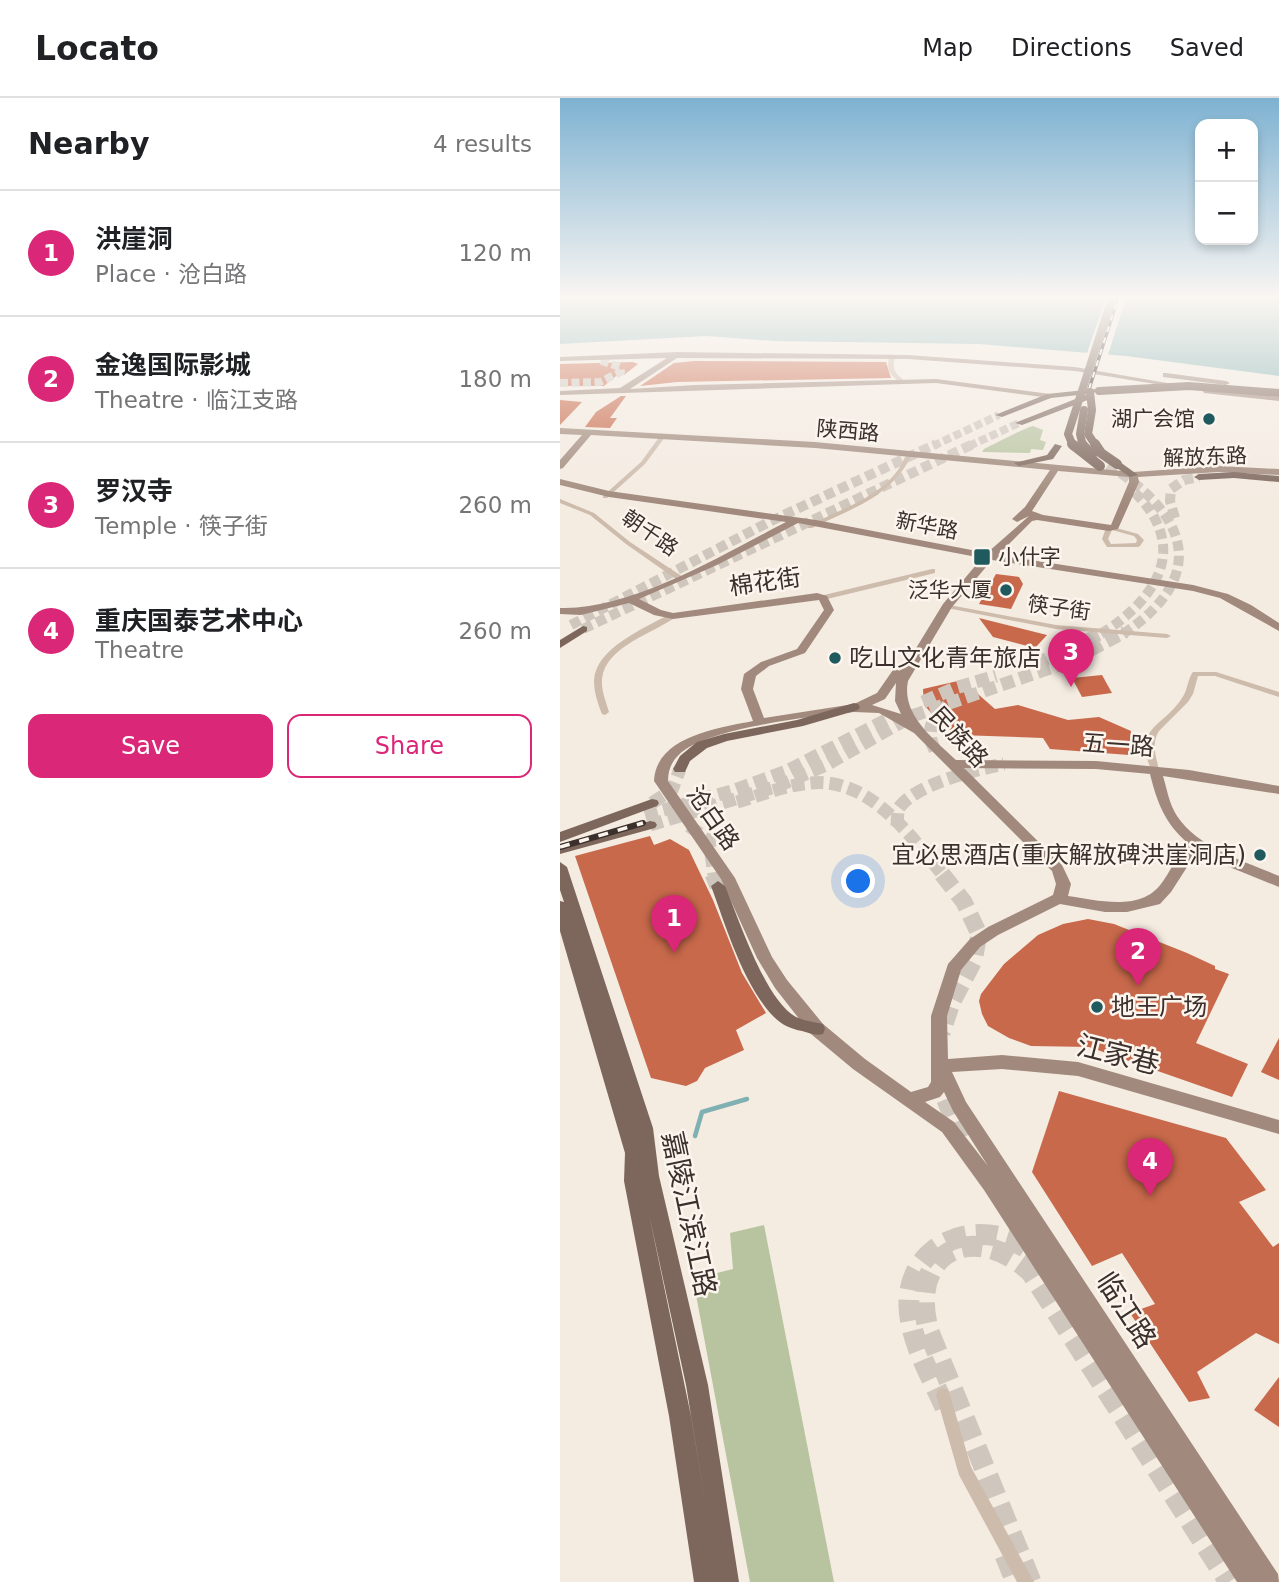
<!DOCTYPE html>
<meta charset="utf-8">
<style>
body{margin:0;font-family:"DejaVu Sans","Noto Sans SC",sans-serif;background:#f2f2f2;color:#202124}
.controls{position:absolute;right:21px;top:21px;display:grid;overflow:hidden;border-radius:14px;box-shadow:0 4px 10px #0003}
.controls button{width:63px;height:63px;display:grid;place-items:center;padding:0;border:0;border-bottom:2px solid #e0e0e0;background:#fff;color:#202124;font:35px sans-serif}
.you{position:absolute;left:299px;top:784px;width:24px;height:24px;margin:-18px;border:5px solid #fff;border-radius:50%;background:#1a73e8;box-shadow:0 0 0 10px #1a73e833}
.badge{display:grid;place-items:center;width:46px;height:46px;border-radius:50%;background:#db2777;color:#fff;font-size:23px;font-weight:700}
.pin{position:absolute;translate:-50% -58px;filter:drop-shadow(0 2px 4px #0008)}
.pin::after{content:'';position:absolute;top:37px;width:24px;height:21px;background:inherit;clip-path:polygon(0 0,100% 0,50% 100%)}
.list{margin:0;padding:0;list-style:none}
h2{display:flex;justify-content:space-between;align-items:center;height:91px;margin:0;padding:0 28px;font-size:30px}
h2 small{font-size:23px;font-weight:400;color:#757577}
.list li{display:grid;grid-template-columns:46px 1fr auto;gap:21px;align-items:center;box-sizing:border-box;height:126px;padding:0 28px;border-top:2px solid #e0e0e0}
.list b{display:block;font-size:26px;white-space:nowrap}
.list p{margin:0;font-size:23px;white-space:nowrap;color:#757577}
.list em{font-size:23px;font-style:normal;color:#757577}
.actions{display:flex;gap:14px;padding:21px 28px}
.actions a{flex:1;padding:16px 0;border:2px solid #db2777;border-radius:14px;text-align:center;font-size:24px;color:#db2777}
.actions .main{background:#db2777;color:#fff}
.map{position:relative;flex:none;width:719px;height:1484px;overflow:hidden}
header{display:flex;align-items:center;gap:42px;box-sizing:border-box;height:98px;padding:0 35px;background:#fff;border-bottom:2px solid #e0e0e0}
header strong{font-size:33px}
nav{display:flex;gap:38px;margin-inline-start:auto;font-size:24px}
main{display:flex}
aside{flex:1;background:#fff}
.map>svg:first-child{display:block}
</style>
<header>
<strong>Locato</strong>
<nav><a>Map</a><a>Directions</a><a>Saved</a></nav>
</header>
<main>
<aside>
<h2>Nearby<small>4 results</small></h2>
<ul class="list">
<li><span class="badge">1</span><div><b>洪崖洞</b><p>Place · 沧白路</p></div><em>120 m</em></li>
<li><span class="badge">2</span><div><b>金逸国际影城</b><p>Theatre · 临江支路</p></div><em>180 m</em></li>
<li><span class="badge">3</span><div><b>罗汉寺</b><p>Temple · 筷子街</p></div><em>260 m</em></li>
<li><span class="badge">4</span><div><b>重庆国泰艺术中心</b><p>Theatre</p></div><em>260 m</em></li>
</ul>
<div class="actions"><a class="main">Save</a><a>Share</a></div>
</aside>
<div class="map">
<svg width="719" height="1484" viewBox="0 0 719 1484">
<rect width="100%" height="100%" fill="#f4ebe1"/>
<g fill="#b8c4a0">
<path d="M473,328L483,332L480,342L486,344L483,352L471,351L470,355L422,354L424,351C437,345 462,331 473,328Z"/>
<path d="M204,1127L274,1484H190L133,1181L173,1171L170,1135Z"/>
</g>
<path fill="#7fb0b2" d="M0,200H719V278L566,258L419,246L215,243L146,238L0,246Z"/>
<path fill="#f4ebe1" d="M546,200H566L547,260L526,258Z"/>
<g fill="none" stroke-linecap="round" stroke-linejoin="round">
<path stroke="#7fb0b2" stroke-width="4.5" d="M135,1038L142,1014L187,1001"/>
</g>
<g fill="#c8694b">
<path d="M134,263L326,264L331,280L117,284L80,288L114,265Z"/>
<path d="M73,264L78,266L64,277L61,274L44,288H0V266Z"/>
<path d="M61,298H66L50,320H57L50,330L25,329L36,314Z"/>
<path d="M0,302L22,304L0,327Z"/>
<path d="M436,476L459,479L463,486L451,511L419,506Z"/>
<path d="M419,520L487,537L475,550L433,539Z"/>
<path d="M542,577L552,595L522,599L512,580Z"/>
<path d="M402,582L435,611L458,607L508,622L539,619L571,633L569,657L490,651L483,640L399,637L383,628L364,607L363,591Z"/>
<path d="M90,738L94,747L110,741L129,752L153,802L182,875L206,915L176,932L184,952L145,970L137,983L126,988L91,980L15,758Z"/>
<path d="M528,821L554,826L627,855L655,868V871L669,876L636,945L688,966L672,999L529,949L471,948L449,940L428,928L422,916L419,903L421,896L444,866L478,837L503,826Z"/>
<path d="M719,940V982L701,974Z"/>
<path d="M499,993L666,1040L706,1092L679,1104L713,1149L719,1145V1246L696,1235L637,1274L650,1300L629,1304L570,1215L595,1206L562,1155L532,1168L472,1074Z"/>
<path d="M719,1279V1329L694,1312Z"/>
</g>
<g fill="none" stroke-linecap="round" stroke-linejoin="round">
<path stroke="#cfc6bd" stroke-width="8" stroke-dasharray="8 3.5" stroke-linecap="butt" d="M0,285L40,284L61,274L60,269L39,262"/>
<g stroke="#cfc6bd" stroke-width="13" stroke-dasharray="13 6" stroke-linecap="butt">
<path d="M375,652C362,628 378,614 397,600"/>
<path d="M177,704C201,697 226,687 251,685C309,679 350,737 383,777"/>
<path d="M337,728L338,711C355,686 415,672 444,666"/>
</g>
<g stroke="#cfc6bd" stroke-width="17" stroke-dasharray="17 8" stroke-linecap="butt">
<path d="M382,776L404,804L419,836L414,863L392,905L382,935"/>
<path d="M381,977L384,1000L401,1040"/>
</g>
<g stroke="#cfc6bd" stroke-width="21" stroke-dasharray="21 10" stroke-linecap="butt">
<path d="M385,1309C371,1278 350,1243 349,1208C347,1141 425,1116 473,1155"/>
<path d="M445,1457L456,1484"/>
<path d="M471,1484L369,1234C346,1154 413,1121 471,1174L669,1484"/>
</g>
<g stroke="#cfc6bd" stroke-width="8" stroke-dasharray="8 3.5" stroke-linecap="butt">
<path d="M373,348L439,317"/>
<path d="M409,348L459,325"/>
</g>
<g stroke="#cfc6bd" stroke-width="10" stroke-dasharray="10 5" stroke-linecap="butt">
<path d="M548,367C628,416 650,478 563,536"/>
<path d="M615,420L610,403L611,391L624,382L639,379"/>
<path d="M11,527L209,424L376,346"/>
<path d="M23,531L413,346"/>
<path d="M541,536C601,498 631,445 569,389"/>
</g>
<g stroke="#cfc6bd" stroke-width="13" stroke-dasharray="13 6" stroke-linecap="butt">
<path d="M475,566L544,534"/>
<path d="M363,604L395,590L436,578"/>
<path d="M92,705L112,692L120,671"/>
<path d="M85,717L172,693L227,673L332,619"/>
<path d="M90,727L218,688L266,667L352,618L510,563L565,534"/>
<path d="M129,728L149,742L154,777"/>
</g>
<path stroke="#cfc6bd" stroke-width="17" stroke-dasharray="17 8" stroke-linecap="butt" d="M153,776L158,788"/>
<g fill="#cdbbac" fill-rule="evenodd">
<path d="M332,257L335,259C332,273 335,275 346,284V286H342C331,277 326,274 329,259Z"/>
<path d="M100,338L105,339L85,366L47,400H43V398L81,364Z"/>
<path d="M346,358L351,359C328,401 292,410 252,430H248V428C278,412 317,401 338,372C341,368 343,362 346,358Z"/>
<path d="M0,401L34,415L70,444L123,479L119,481H116L66,446L30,417L0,405Z"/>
<path d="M549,428L578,436L584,442L580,448L578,449H547L542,441L546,430ZM552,432L574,438L577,442L576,445L551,446L548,441Z"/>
<path d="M372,471H375V475L263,502L259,500L260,498Z"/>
<path d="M384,506L496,527L607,536L611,538L607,540L496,531L387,510H384Z"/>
<path d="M110,516H116L117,518C95,535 45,548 42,581C41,592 46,604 49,614L45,617L42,616C38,606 34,594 34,583C35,550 85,530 110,516Z"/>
<path d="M633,574H656L719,594V599L655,578H638L633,596L628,604L599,633C591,646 596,658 599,672L598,674H592C572,628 603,630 622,600C628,592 627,582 633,574Z"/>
<path d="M383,1290L388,1292L390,1297L411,1369L474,1484H457L399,1377L376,1297L378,1292Z"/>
</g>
<g fill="#a18a7d" fill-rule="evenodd">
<path d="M117,254L348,257L515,269L624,288L620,290L515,273L348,261L117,260L70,291L135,287L376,281L490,296L494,298L490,300L376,285L0,297V293L60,290L107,260L0,263V259Z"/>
<path d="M606,275L666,283L670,285L666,287L603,279V275Z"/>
<path d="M647,291L719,299V303L644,295L643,293Z"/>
<path d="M0,330L255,344L573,374L659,368L719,371V377L659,374L578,379L579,384L558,431L549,433L477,422L472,423L438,457L633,487L668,496L691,507L719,525V533L660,500L633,493L432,462L392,509L348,583C341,617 374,641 396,662L536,663L629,672L719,688V696L603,678C607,691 609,706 617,718C639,751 685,763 719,778V789L672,770L638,752L611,794L600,806L567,814H545L500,806L438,837L420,849L401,872L387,918L388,961L442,957L518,964L719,1022V1036L518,978L442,971L392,974L406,1004L718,1476L719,1484H677L424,1092L382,1034L293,971L251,936L215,890L197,860L161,781L94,683C96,638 159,630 193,623L181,591L184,576L201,564L237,551L264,512L259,502L113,521L94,517L69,505L21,517L0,516V510C70,513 164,456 226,424L49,399L0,387V381L49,393L256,422L427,455L469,418L457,424L452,421L465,409L490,372L255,350L31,337L3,370L0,371V362L22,337L0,336ZM498,373L569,379V384L551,427L483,417L472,413ZM238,425L422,460L383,506L344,570L335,569L317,595L294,606L204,620L193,591L196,578L209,568L245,555L274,512L267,498L257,495L113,515L101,512L79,501L157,467ZM336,585L335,603L341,616L312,607L325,601ZM294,614L319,615L354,635L492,773L496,786L493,797L428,829L410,841L388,866L371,918V984L368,989L351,994L305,961L263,926L227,882L212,859L175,780L108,683C108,669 114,659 126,651C161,629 251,618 294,614ZM404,670L536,671L590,676C597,704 605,726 628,745C616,758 611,773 601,786C580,814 537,802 508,798L511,786L502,767ZM384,994L393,1013L428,1068L394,1024L365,1004L380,999Z"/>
</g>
<g fill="#7d675c" fill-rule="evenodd">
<path d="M534,291L538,293L531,296L534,298L533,300L462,327L455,325L528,296L491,300L442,319L435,317L487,296Z"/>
<path d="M495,346L502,348L493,361L459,368L454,365L487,357Z"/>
<path d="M554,364H560L578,377L570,379L554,368Z"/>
<path d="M674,374L719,378V384L674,380L639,382L634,379L639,376Z"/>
<path d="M23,528L27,529V533L0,550V542Z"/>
<path d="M294,605L298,606L300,609L298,612L243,628L167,643L147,650L130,663L125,674H115L113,671L120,658L137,644L164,636L237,622Z"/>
<path d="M92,701L97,702L99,705L97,708L0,744V734Z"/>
<path d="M90,723L95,724L97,727L95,730L0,756V746Z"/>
<path d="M0,764L7,769L93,1030L99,1078L148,1287L179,1484H134L109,1318L64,1083L65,1055L0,833V803L4,804L0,792ZM89,1116L126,1287L148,1421L131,1318Z"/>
<path d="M158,783L165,788C179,821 205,902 236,919C244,923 255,924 263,926L265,931L263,936C255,938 250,935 242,933C231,931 222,927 214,919C183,887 166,828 151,788Z"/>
</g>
<defs>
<path id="rail-far1" d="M529,291L558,200"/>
<path id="rail" d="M0,749L83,725"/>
</defs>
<use href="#rail-far1" stroke="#3b302b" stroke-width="3.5"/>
<use href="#rail" stroke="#3b302b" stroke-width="6"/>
<use href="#rail-far1" stroke="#fbf5ee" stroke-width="2" stroke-dasharray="6" stroke-linecap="butt"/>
<use href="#rail" stroke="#fbf5ee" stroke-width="3.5" stroke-dasharray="10" stroke-linecap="butt"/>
<g stroke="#7d675c" stroke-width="8">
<path d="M539,293L629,288L719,295"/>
<path d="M530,294L532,312L528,336L536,348"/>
<path d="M513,348L508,336L552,200"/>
<path d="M523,348L520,336L524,312"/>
</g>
<g stroke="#7d675c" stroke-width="10">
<path d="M512,346L540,368"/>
<path d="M522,346L532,357"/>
<path d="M535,346L541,355L557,366"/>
</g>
</g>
<linearGradient id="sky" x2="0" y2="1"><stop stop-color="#7eb2d2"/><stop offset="0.49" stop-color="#faf6f2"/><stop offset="1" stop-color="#faf6f2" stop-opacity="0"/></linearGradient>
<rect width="719" height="408" fill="url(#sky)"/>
<g fill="#1f5a5e" stroke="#fbf5ee" stroke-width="2.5">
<circle cx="649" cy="321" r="7"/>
<rect x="413" y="450" width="18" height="18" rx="3.5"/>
<circle cx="446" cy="492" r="7"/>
<circle cx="275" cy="560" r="7"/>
<circle cx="700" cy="757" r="7"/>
<circle cx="537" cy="909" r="7"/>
</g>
<g text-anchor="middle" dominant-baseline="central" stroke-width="5" stroke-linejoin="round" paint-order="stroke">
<g font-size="21" fill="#3b302b" stroke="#fbf5ee" text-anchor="end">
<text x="635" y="321">湖广会馆</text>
<text x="438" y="459" text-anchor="start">小什字</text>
<text x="432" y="492">泛华大厦</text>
</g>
<g font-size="21" fill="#3b302b" stroke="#fbf5ee">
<text transform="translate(288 333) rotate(5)">陕西路</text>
<text transform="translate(645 359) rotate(-2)">解放东路</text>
<text transform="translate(367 428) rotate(11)">新华路</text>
<text transform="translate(90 435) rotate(35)">朝千路</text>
<text transform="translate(499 510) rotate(8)">筷子街</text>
</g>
<g font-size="24" fill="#3b302b" stroke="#fbf5ee">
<text transform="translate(205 484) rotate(-8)">棉花街</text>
<text transform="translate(399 639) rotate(47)">民族路</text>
<text transform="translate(558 647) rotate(4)">五一路</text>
<text transform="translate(153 720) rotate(55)">沧白路</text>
</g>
<g font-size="24" fill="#3b302b" stroke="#fbf5ee" text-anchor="start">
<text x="289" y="560">吃山文化青年旅店</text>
<text x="686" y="757" text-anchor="end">宜必思酒店(重庆解放碑洪崖洞店)</text>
<text x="551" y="909">地王广场</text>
</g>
<g font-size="28" fill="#3b302b" stroke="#fbf5ee">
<text transform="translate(558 957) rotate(14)">江家巷</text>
<text transform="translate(129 1116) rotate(78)">嘉陵江滨江路</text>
<text transform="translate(566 1212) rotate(57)">临江路</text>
</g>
</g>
</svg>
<div class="controls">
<button>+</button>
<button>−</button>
</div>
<div class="you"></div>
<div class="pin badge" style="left:114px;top:855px">1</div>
<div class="pin badge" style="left:578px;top:888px">2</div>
<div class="pin badge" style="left:511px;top:589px">3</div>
<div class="pin badge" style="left:590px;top:1098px">4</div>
</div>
</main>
